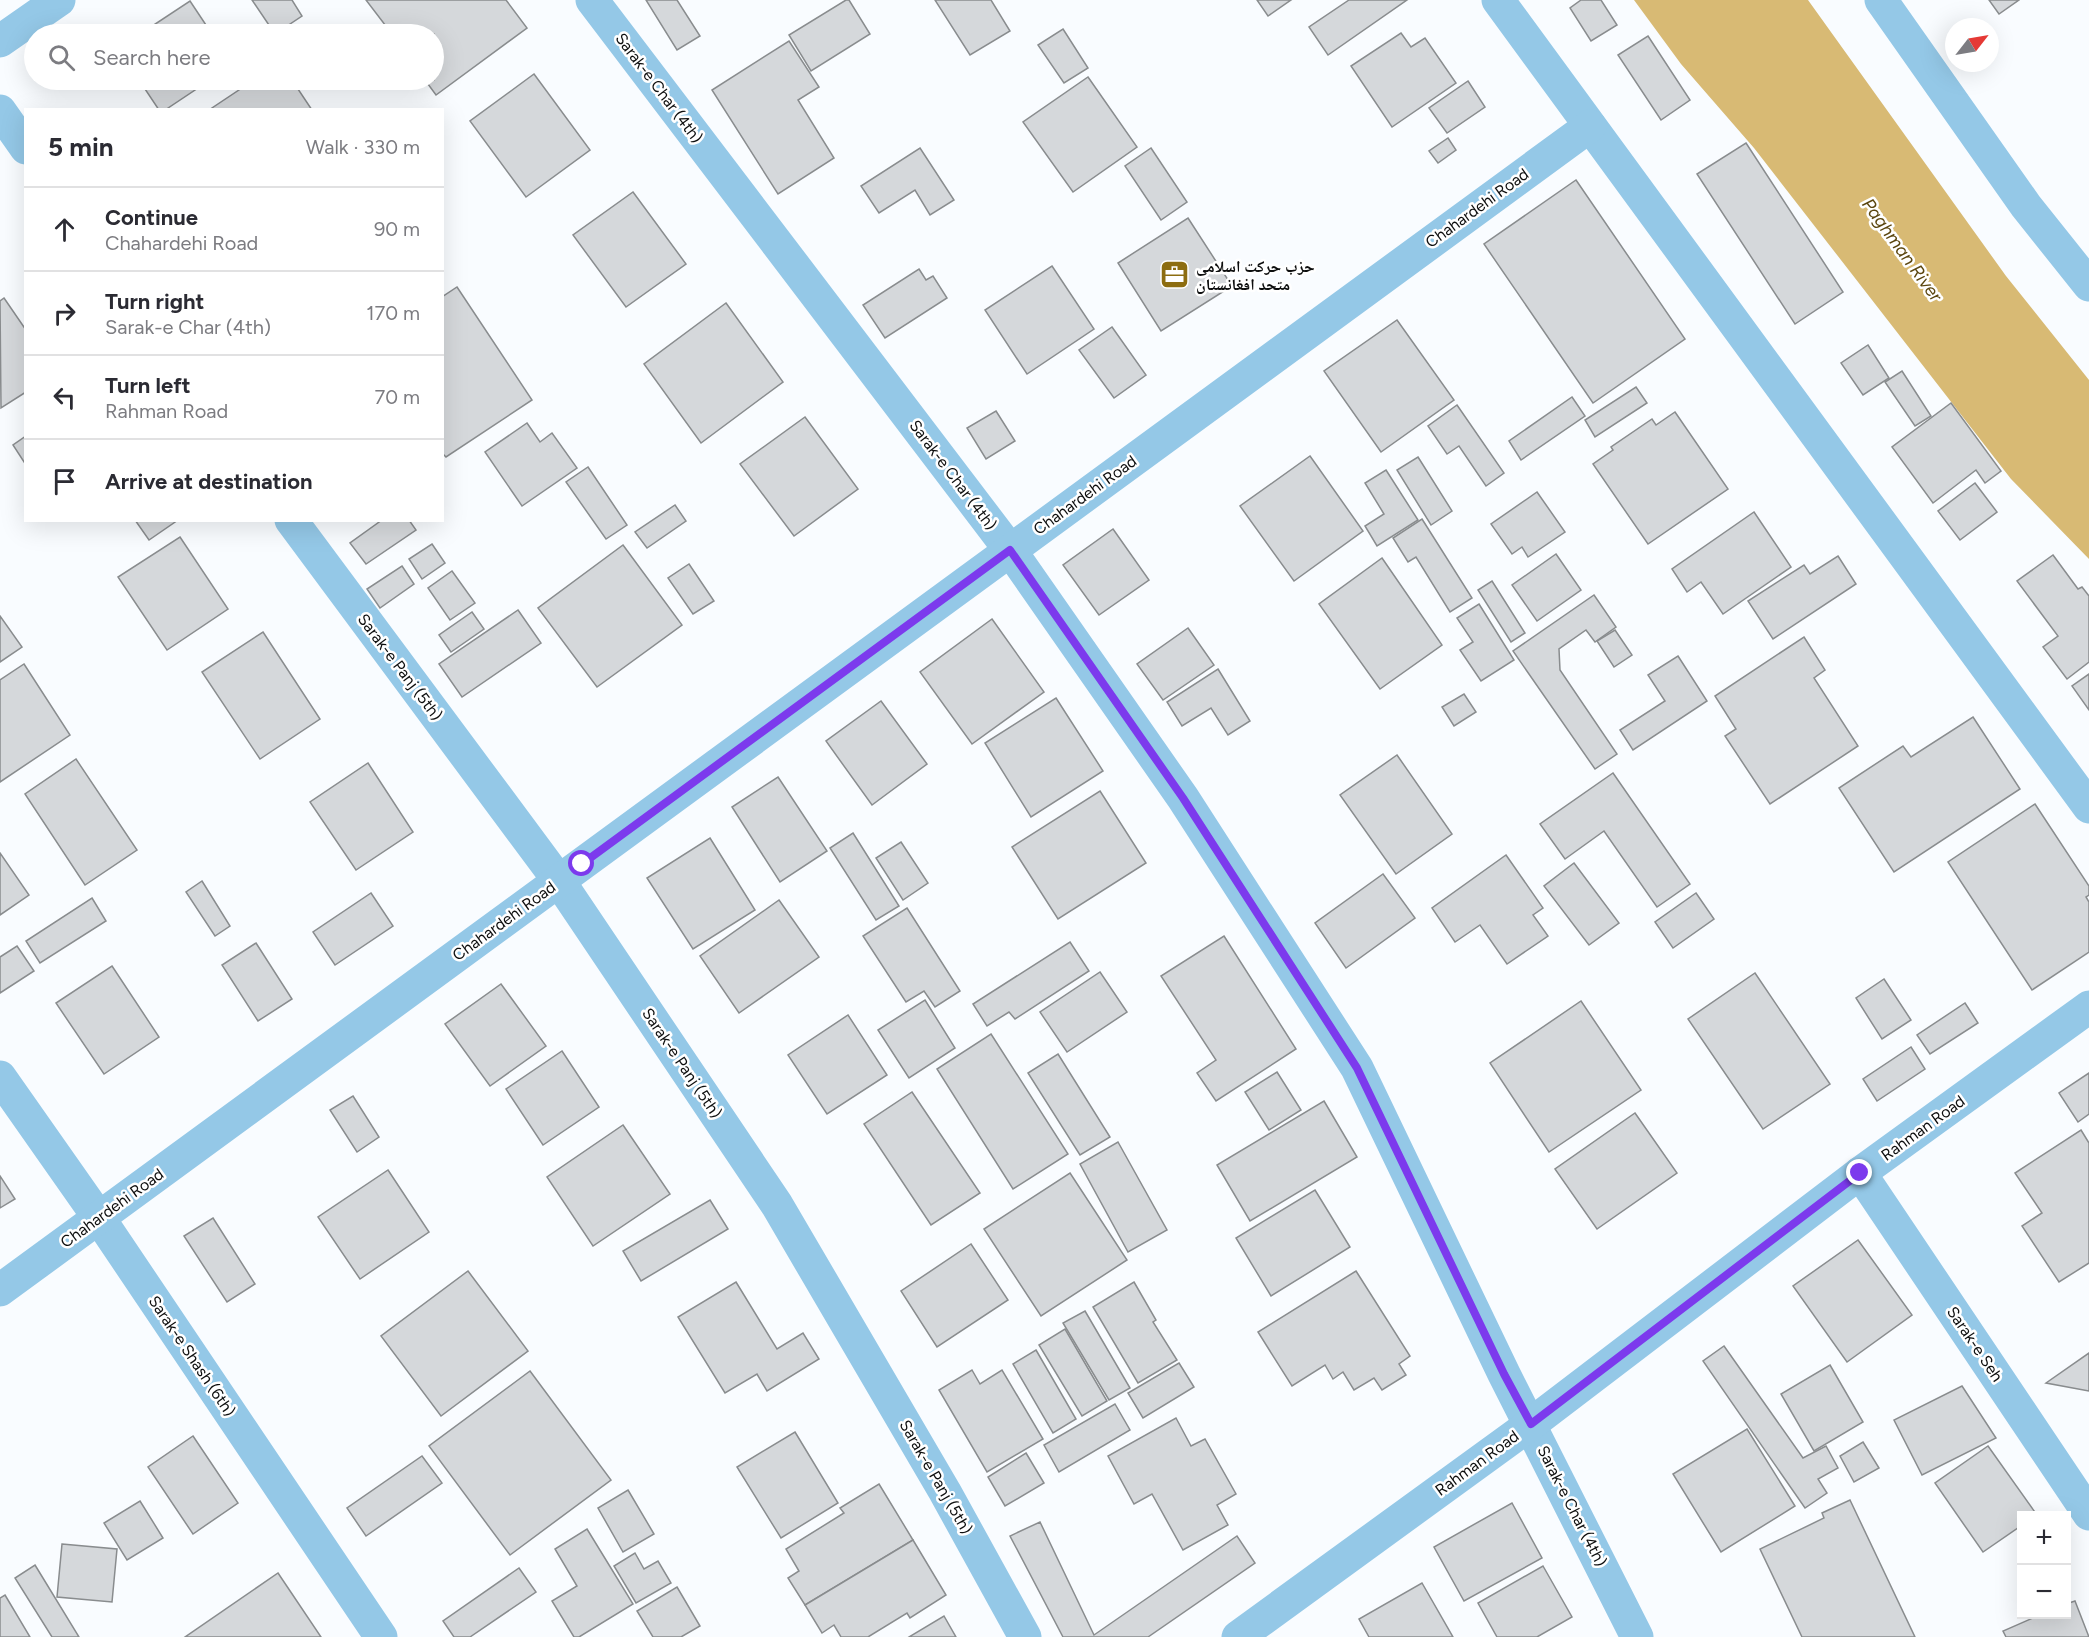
<!DOCTYPE html>
<meta charset="utf-8">
<style>
body{margin:0;font-family:Figtree,"Noto Naskh Arabic",sans-serif;background:#f2f2f3;color:#2b2b33}
.controls{position:absolute;right:18px;bottom:18px;display:grid;overflow:hidden;border-radius:0px;box-shadow:0 6px 24px #0002}
.controls button{width:54px;height:54px;display:grid;place-items:center;padding:0;border:0;border-bottom:2px solid #e1e1e2;background:#fff;color:#2b2b33;font:30px sans-serif}
.compass{position:absolute;left:1945px;top:18px;width:54px;height:54px;border-radius:50%;background:#fff;box-shadow:0 6px 24px #0002;rotate:59deg}
.stop{position:absolute;width:18px;height:18px;margin:-14px;border:4px solid #7c3aed;border-radius:50%;background:#fff}
.stop.end{background:#7c3aed;border-color:#fff;box-shadow:0 2px 6px #0008}
.list{margin:0;padding:0;list-style:none}
h2{display:flex;justify-content:space-between;align-items:center;height:78px;margin:0;padding:0 24px;font-size:26px}
h2 small{font-size:20px;font-weight:400;color:#7c7c81}
.list li{display:grid;grid-template-columns:39px 1fr auto;gap:18px;align-items:center;box-sizing:border-box;height:84px;padding:0 24px;border-top:2px solid #e1e1e2}
.list b{display:block;font-size:22px;white-space:nowrap}
.list p{margin:0;font-size:20px;white-space:nowrap;color:#7c7c81}
.list em{font-size:20px;font-style:normal;color:#7c7c81}
.icon{flex:none;width:33px;height:33px;fill:none;stroke:currentColor;stroke-width:2;stroke-linecap:round;stroke-linejoin:round}
.map{position:relative;flex:none;width:2089px;height:1637px;overflow:hidden}
.search{position:absolute;background:#fff;box-shadow:0 6px 24px #0002;left:24px;top:24px;width:420px;height:66px;display:flex;align-items:center;gap:15px;box-sizing:border-box;padding:0 21px;border-radius:33px;color:#7c7c81;font-size:22px}
.panel{position:absolute;background:#fff;box-shadow:0 6px 24px #0002;left:24px;top:108px;width:420px;height:414px;border-radius:0px}
.map>svg:first-child{display:block}
</style>
<div class="map">
<svg width="2089" height="1637" viewBox="0 0 2089 1637">
<rect width="100%" height="100%" fill="#f9fcff"/>
<path fill="#d8ba74" d="M1634,0H1808L2006,276L2089,380V559L2011,479L1754,148L1681,64Z"/>
<g fill="#d5d8db" stroke="#898c8e" stroke-width="1.5">
<path d="M252,0H292L302,16L275,34Z"/>
<path d="M366,0H506L527,28L436,95L425,80H434V34H392Z"/>
<path d="M646,0H677L700,36L677,50Z"/>
<path d="M846,0H849L870,34L811,71L789,35Z"/>
<path d="M935,0H991L1010,31L970,55Z"/>
<path d="M1257,0H1291L1268,16Z"/>
<path d="M1349,0H1407L1328,55L1309,27Z"/>
<path d="M1581,0H1601L1617,25L1591,41L1570,8Z"/>
<path d="M1989,0H2019L1999,14Z"/>
<path d="M190,1L212,34H140Z"/>
<path d="M1063,29L1088,68L1064,83L1038,45Z"/>
<path d="M1401,33L1411,47L1425,38L1456,83L1392,127L1351,66Z"/>
<path d="M1648,36L1690,100L1661,120L1618,55Z"/>
<path d="M789,41L819,87L798,100L834,158L778,194L712,90Z"/>
<path d="M534,74L590,150L526,197L470,121Z"/>
<path d="M1088,77L1137,147L1073,192L1023,122Z"/>
<path d="M139,80H210L165,110H159Z"/>
<path d="M254,80H292L312,110H209Z"/>
<path d="M1468,81L1485,107L1447,133L1429,108Z"/>
<path d="M1448,138L1456,150L1438,163L1429,151Z"/>
<path d="M1746,143L1843,292L1795,324L1697,174Z"/>
<path d="M920,148L954,200L930,215L915,190L879,213L861,186Z"/>
<path d="M1151,148L1187,202L1161,220L1125,166Z"/>
<path d="M1576,180L1685,339L1593,403L1484,244Z"/>
<path d="M633,192L686,264L626,307L573,235Z"/>
<path d="M1188,218L1232,286L1161,331L1118,263Z"/>
<path d="M1052,266L1094,329L1027,374L985,310Z"/>
<path d="M919,269L926,280L933,276L947,298L885,338L863,305Z"/>
<path d="M457,287L532,400L446,457L442,453V297Z"/>
<path d="M4,298L26,330V392L1,408L0,301Z"/>
<path d="M726,303L783,382L701,443L644,364Z"/>
<path d="M1397,320L1454,400L1381,452L1324,371Z"/>
<path d="M1112,327L1146,375L1114,398L1079,350Z"/>
<path d="M1868,345L1889,378L1863,395L1841,363Z"/>
<path d="M1902,371L1931,416L1915,426L1885,382Z"/>
<path d="M1636,387L1647,403L1595,437L1585,420Z"/>
<path d="M1572,397L1585,416L1521,460L1509,441Z"/>
<path d="M1951,403L2001,471L1985,483L1976,470L1933,503L1892,447Z"/>
<path d="M1457,405L1504,473L1486,486L1459,446L1447,454L1428,426Z"/>
<path d="M996,411L1015,441L986,459L967,428Z"/>
<path d="M1675,412L1728,489L1648,544L1593,464L1613,450L1611,447L1652,419L1656,425Z"/>
<path d="M805,417L858,489L794,536L740,464Z"/>
<path d="M527,423L540,442L552,433L577,468L522,506L485,452Z"/>
<path d="M26,436V465L13,445Z"/>
<path d="M1310,456L1363,531L1294,581L1240,506Z"/>
<path d="M1418,457L1452,511L1431,525L1397,470Z"/>
<path d="M588,467L627,525L606,539L566,482Z"/>
<path d="M1386,470L1418,520L1377,546L1365,526L1384,514L1365,483Z"/>
<path d="M1975,483L1997,512L1960,540L1938,511Z"/>
<path d="M1537,492L1565,532L1528,557L1522,547L1512,554L1491,524Z"/>
<path d="M675,505L686,521L647,548L635,532Z"/>
<path d="M1754,512L1791,567L1723,614L1701,582L1687,592L1672,569Z"/>
<path d="M1422,519L1472,598L1450,612L1416,557L1408,562L1393,538Z"/>
<path d="M135,520H178L149,540Z"/>
<path d="M382,520H409L416,530L366,564L350,543Z"/>
<path d="M1113,529L1149,580L1099,615L1063,565Z"/>
<path d="M180,537L228,609L167,650L118,577Z"/>
<path d="M432,544L445,563L422,579L409,559Z"/>
<path d="M623,545L682,625L597,687L538,608Z"/>
<path d="M1556,554L1581,590L1537,621L1512,585Z"/>
<path d="M2053,555L2078,589L2082,587L2089,596V662L2067,679L2043,647L2058,636L2017,581Z"/>
<path d="M1838,556L1856,584L1773,639L1748,601L1804,565L1810,574Z"/>
<path d="M1382,558L1442,645L1380,689L1319,604Z"/>
<path d="M689,564L714,601L693,614L668,578Z"/>
<path d="M402,566L414,584L380,608L367,589Z"/>
<path d="M452,571L475,603L450,620L428,588Z"/>
<path d="M1492,581L1525,633L1511,642L1478,590Z"/>
<path d="M1594,595L1616,627L1595,642L1586,630L1559,649L1560,670L1617,754L1595,769L1513,651Z"/>
<path d="M1479,604L1514,660L1481,681L1460,650L1473,642L1457,618Z"/>
<path d="M518,610L541,643L462,697L439,664Z"/>
<path d="M472,612L484,629L451,652L439,635Z"/>
<path d="M0,616L22,647L0,662Z"/>
<path d="M992,619L1044,692L972,744L920,672Z"/>
<path d="M1188,628L1214,665L1163,700L1137,664Z"/>
<path d="M1615,630L1632,655L1614,667L1597,641Z"/>
<path d="M263,632L320,719L260,759L202,672Z"/>
<path d="M1804,637L1825,670L1814,678L1858,746L1770,804L1725,736L1736,729L1715,696Z"/>
<path d="M1678,656L1707,701L1633,750L1620,730L1665,701L1648,675Z"/>
<path d="M24,664L70,735L0,782V680Z"/>
<path d="M1218,669L1250,721L1228,735L1211,708L1182,726L1167,702Z"/>
<path d="M2089,674V710L2072,686Z"/>
<path d="M1464,694L1476,712L1454,726L1442,707Z"/>
<path d="M1056,698L1103,771L1031,817L985,743Z"/>
<path d="M881,701L927,764L872,805L826,741Z"/>
<path d="M1973,717L2020,789L1894,872L1839,788L1903,746L1911,757Z"/>
<path d="M1397,755L1452,834L1396,874L1340,795Z"/>
<path d="M76,759L137,850L85,885L25,794Z"/>
<path d="M368,763L413,832L356,870L310,802Z"/>
<path d="M1613,773L1690,884L1657,907L1604,831L1565,859L1540,824Z"/>
<path d="M778,777L827,851L780,882L732,807Z"/>
<path d="M1100,791L1146,863L1058,919L1012,847Z"/>
<path d="M2035,804L2089,886V895L2086,897L2089,902V952L2032,990L1948,862Z"/>
<path d="M853,833L899,906L876,920L830,848Z"/>
<path d="M710,838L755,910L693,949L647,878Z"/>
<path d="M901,842L928,883L903,900L876,858Z"/>
<path d="M0,853L29,895L0,915Z"/>
<path d="M1506,855L1543,908L1533,915L1548,936L1507,964L1480,925L1455,942L1432,908Z"/>
<path d="M1574,863L1619,923L1589,945L1544,886Z"/>
<path d="M1383,874L1415,918L1346,968L1315,923Z"/>
<path d="M202,881L230,926L215,936L186,892Z"/>
<path d="M371,893L393,926L335,965L313,932Z"/>
<path d="M1696,893L1714,919L1673,948L1655,922Z"/>
<path d="M92,898L106,921L40,963L26,941Z"/>
<path d="M779,900L819,957L739,1013L700,956Z"/>
<path d="M907,908L960,991L935,1007L924,991L906,1002L863,936Z"/>
<path d="M1224,936L1296,1049L1216,1101L1197,1073L1216,1060L1161,976Z"/>
<path d="M1070,942L1089,971L1015,1019L1009,1012L987,1026L973,1004Z"/>
<path d="M256,943L292,999L258,1021L222,965Z"/>
<path d="M17,946L34,971L0,993V957Z"/>
<path d="M112,966L159,1037L104,1074L56,1003Z"/>
<path d="M1100,972L1127,1012L1067,1052L1040,1012Z"/>
<path d="M1755,973L1830,1084L1763,1129L1688,1019Z"/>
<path d="M1884,979L1911,1020L1882,1039L1856,998Z"/>
<path d="M501,984L546,1046L490,1086L445,1024Z"/>
<path d="M925,1000L955,1048L909,1078L878,1030Z"/>
<path d="M1581,1001L1641,1090L1549,1152L1490,1063Z"/>
<path d="M1965,1003L1978,1023L1930,1054L1917,1035Z"/>
<path d="M848,1015L887,1075L827,1114L788,1055Z"/>
<path d="M991,1034L1068,1154L1013,1189L937,1069Z"/>
<path d="M1911,1047L1925,1069L1877,1101L1863,1079Z"/>
<path d="M562,1051L599,1107L543,1145L506,1089Z"/>
<path d="M1058,1054L1110,1137L1080,1155L1028,1073Z"/>
<path d="M1277,1072L1301,1110L1269,1130L1245,1092Z"/>
<path d="M2089,1073V1114L2078,1122L2059,1093Z"/>
<path d="M912,1092L980,1193L931,1225L864,1124Z"/>
<path d="M353,1096L379,1137L357,1152L330,1110Z"/>
<path d="M1324,1101L1357,1157L1250,1221L1217,1165Z"/>
<path d="M1635,1113L1677,1173L1597,1229L1555,1169Z"/>
<path d="M623,1125L670,1194L593,1246L547,1177Z"/>
<path d="M2081,1130L2089,1143V1263L2059,1282L2022,1226L2042,1213L2015,1173Z"/>
<path d="M1118,1142L1167,1230L1128,1252L1080,1164Z"/>
<path d="M388,1170L429,1232L360,1279L318,1217Z"/>
<path d="M1070,1173L1127,1260L1041,1316L984,1229Z"/>
<path d="M0,1176L15,1199L0,1208Z"/>
<path d="M1315,1190L1350,1247L1271,1296L1236,1238Z"/>
<path d="M710,1200L728,1229L641,1281L623,1251Z"/>
<path d="M213,1218L255,1284L227,1302L184,1236Z"/>
<path d="M1858,1240L1912,1315L1847,1362L1793,1286Z"/>
<path d="M971,1244L1008,1300L937,1347L901,1291Z"/>
<path d="M468,1271L528,1351L441,1416L381,1336Z"/>
<path d="M1356,1271L1410,1356L1399,1364L1406,1375L1382,1390L1374,1378L1354,1390L1343,1372L1333,1379L1325,1365L1292,1386L1258,1332Z"/>
<path d="M736,1282L777,1349L803,1333L819,1359L767,1391L757,1374L725,1393L678,1317Z"/>
<path d="M1134,1282L1156,1320L1153,1322L1177,1360L1138,1383L1093,1307Z"/>
<path d="M1085,1311L1130,1388L1109,1400L1063,1323Z"/>
<path d="M1065,1329L1107,1401L1082,1416L1039,1345Z"/>
<path d="M1724,1346L1803,1458L1826,1446L1838,1468L1818,1479L1827,1493L1805,1508L1703,1361Z"/>
<path d="M1036,1350L1076,1419L1053,1433L1013,1364Z"/>
<path d="M2089,1353V1391L2046,1383Z"/>
<path d="M1179,1363L1194,1387L1143,1418L1128,1393Z"/>
<path d="M1830,1365L1863,1422L1814,1451L1781,1394Z"/>
<path d="M972,1370L980,1384L1002,1370L1043,1439L987,1472L939,1390Z"/>
<path d="M530,1371L611,1480L510,1555L429,1446Z"/>
<path d="M1962,1386L1996,1438L1922,1475L1894,1420Z"/>
<path d="M1115,1404L1130,1430L1059,1472L1044,1445Z"/>
<path d="M1176,1418L1191,1446L1205,1439L1236,1494L1217,1505L1228,1525L1183,1550L1152,1494L1134,1504L1108,1456Z"/>
<path d="M1747,1429L1795,1506L1721,1552L1673,1474Z"/>
<path d="M795,1432L838,1503L781,1538L737,1467Z"/>
<path d="M193,1436L238,1503L193,1534L148,1467Z"/>
<path d="M1863,1442L1879,1468L1854,1482L1840,1456Z"/>
<path d="M1988,1446L2037,1515L2022,1516V1525L1983,1552L1935,1483Z"/>
<path d="M1026,1453L1044,1483L1005,1506L988,1477Z"/>
<path d="M422,1456L442,1483L366,1536L347,1508Z"/>
<path d="M879,1484L913,1540L805,1605L788,1578L799,1571L786,1549L844,1513L840,1508Z"/>
<path d="M628,1490L654,1534L623,1552L598,1508Z"/>
<path d="M1850,1500L1915,1637H1802L1760,1549L1824,1518L1822,1513Z"/>
<path d="M140,1501L163,1538L127,1560L104,1523Z"/>
<path d="M1512,1503L1542,1558L1464,1601L1434,1547Z"/>
<path d="M1040,1522L1094,1635L1237,1536L1255,1563L1148,1637H1063L1010,1536Z"/>
<path d="M587,1529L633,1604L579,1637H574L552,1601L577,1586L555,1549Z"/>
<path d="M913,1540L946,1595L910,1618L907,1613L868,1637H841L834,1625L822,1633L805,1605Z"/>
<path d="M62,1544L117,1549L112,1602L57,1597Z"/>
<path d="M635,1553L644,1569L658,1561L671,1583L636,1603L614,1566Z"/>
<path d="M35,1565L79,1637H52L15,1578Z"/>
<path d="M1543,1566L1572,1617L1537,1637H1497L1478,1603Z"/>
<path d="M519,1568L536,1592L470,1637H454L443,1621Z"/>
<path d="M278,1573L321,1637H185Z"/>
<path d="M1422,1583L1453,1637H1369L1359,1619Z"/>
<path d="M677,1587L700,1626L681,1637H653L637,1611Z"/>
<path d="M5,1595L30,1637H0V1598Z"/>
<path d="M2075,1601L2089,1637H2006L2003,1631L2042,1614H2066V1604Z"/>
<path d="M944,1616L956,1637H909Z"/>
</g>
<g fill="none" stroke-linecap="round" stroke-linejoin="round">
<g stroke="#94c8e7" stroke-width="33">
<path d="M592,0L1010,550L1183,798L1357,1068L1504,1374L1637,1637"/>
<path d="M1498,0L2089,807"/>
<path d="M1881,0L2026,206L2089,285"/>
<path d="M0,41L59,0"/>
<path d="M0,111L26,148"/>
<path d="M291,520L559,881L777,1205L945,1492L1025,1637"/>
<path d="M0,1077L99,1218L381,1637"/>
<path d="M1860,1173L2089,1514"/>
<path d="M0,1290L1590,126"/>
<path d="M1238,1637L1531,1424L1860,1173L2089,1007"/>
</g>
</g>
<g fill="none" stroke-linecap="round" stroke-linejoin="round">
<path stroke="#7c3aed" stroke-width="8" d="M582,864L1010,550L1183,798L1357,1068L1504,1374L1531,1424L1860,1173"/>
</g>
<defs>
<symbol id="office-square" viewBox="-11 -11 22 22"><rect x="-9" y="-9" width="18" height="18" rx="4" fill="#8d6d10" stroke="#fff"/><path d="M-6-3h4V-5.5h4V-3h4V5H-6ZM-1-4.5V-3h2v-1.5ZM-6 0V1H6V0Z" fill="#fff"/></symbol>
</defs>
<g fill-rule="evenodd">
<use href="#office-square" x="1158" y="258" width="33" height="33"/>
</g>
<g text-anchor="middle" dominant-baseline="central" stroke-width="5" stroke-linejoin="round" paint-order="stroke">
<g font-size="16" fill="#0d0e0e" stroke="#fff">
<text transform="translate(659 88) rotate(53)">Sarak-e Char (4th)</text>
<text transform="translate(1477 208) rotate(-36)">Chahardehi Road</text>
<text transform="translate(953 475) rotate(53)">Sarak-e Char (4th)</text>
<text transform="translate(1085 495) rotate(-36)">Chahardehi Road</text>
<text transform="translate(400 667) rotate(53)">Sarak-e Panj (5th)</text>
<text transform="translate(504 921) rotate(-36)">Chahardehi Road</text>
<text transform="translate(682 1063) rotate(56)">Sarak-e Panj (5th)</text>
<text transform="translate(1923 1128) rotate(-36)">Rahman Road</text>
<text transform="translate(112 1208) rotate(-36)">Chahardehi Road</text>
<text transform="translate(1975 1344) rotate(56)">Sarak-e Seh</text>
<text transform="translate(192 1356) rotate(56)">Sarak-e Shash (6th)</text>
<text transform="translate(1477 1463) rotate(-36)">Rahman Road</text>
<text transform="translate(936 1477) rotate(60)">Sarak-e Panj (5th)</text>
<text transform="translate(1572 1506) rotate(63)">Sarak-e Char (4th)</text>
</g>
<g font-size="16" font-weight="bold" fill="#0d0e0e" stroke="#fff" text-anchor="start">
<text x="1196" y="266">حزب حرکت اسلامی<tspan x="1196" dy="18">متحد افغانستان</tspan></text>
</g>
<g font-size="18" font-style="italic" fill="#5b460f" stroke="#fff">
<text transform="translate(1902 250) rotate(54)">Paghman River</text>
</g>
</g>
</svg>
<div class="controls">
<button>+</button>
<button>−</button>
</div>
<svg class="compass" viewBox="-18 -18 36 36"><path d="M0-13l5 13h-10z" fill="#e53935"/><path d="M0 13l5-13h-10z" fill="#7c7c81"/></svg>
<div class="stop" style="left:582px;top:864px"></div>
<div class="stop end" style="left:1860px;top:1173px"></div>
<div class="search"><svg class="icon" aria-label="search" viewBox="0 0 24 24"><circle cx="10" cy="10" r="6"/><path d="M15 15l6 6"/></svg>Search here</div>
<section class="panel">
<h2>5 min<small>Walk · 330 m</small></h2>
<ul class="list">
<li><svg class="icon" aria-label="ahead" viewBox="0 0 24 24"><path d="M12 20V5M6 11l6-6 6 6"/></svg><div><b>Continue</b><p>Chahardehi Road</p></div><em>90 m</em></li>
<li><svg class="icon" aria-label="right" viewBox="0 0 24 24"><path d="M7 20v-9h11M14 6l5 5-5 5"/></svg><div><b>Turn right</b><p>Sarak-e Char (4th)</p></div><em>170 m</em></li>
<li><svg class="icon" aria-label="left" viewBox="0 0 24 24"><path d="M17 20v-9H6M10 6l-5 5 5 5"/></svg><div><b>Turn left</b><p>Rahman Road</p></div><em>70 m</em></li>
<li><svg class="icon" aria-label="arrive" viewBox="0 0 24 24"><path d="M6 21V4h12l-3 4 3 4H6"/></svg><div><b>Arrive at destination</b></div></li>
</ul>
</section>
</div>
